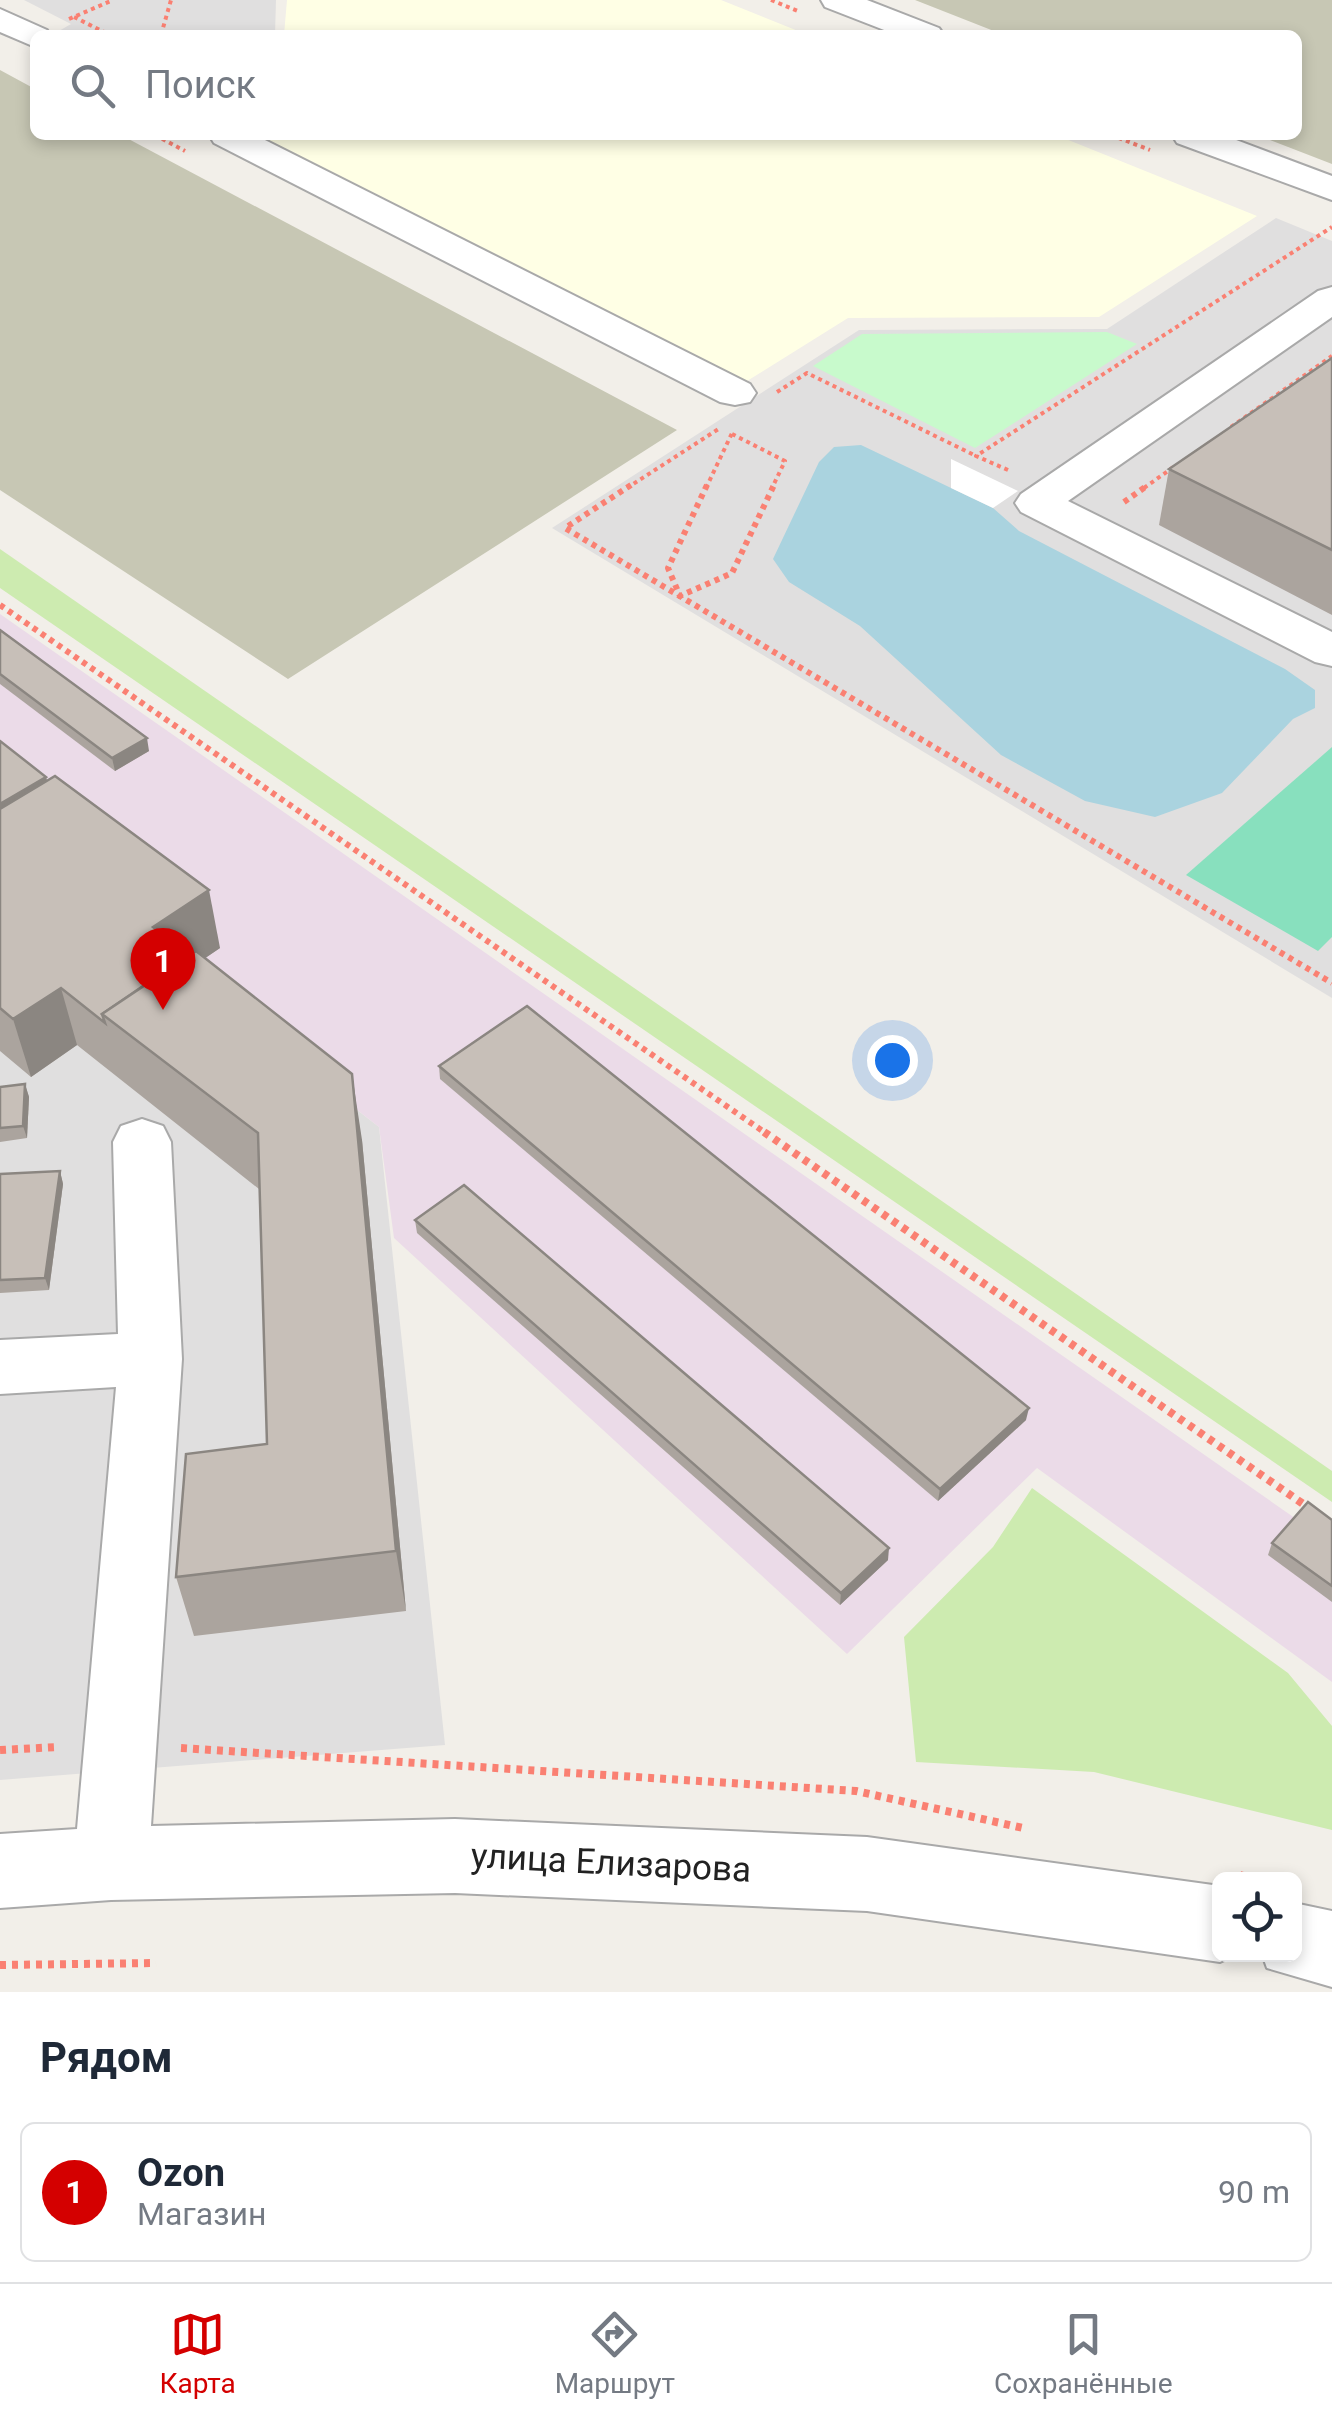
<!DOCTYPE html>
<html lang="ru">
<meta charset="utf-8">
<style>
body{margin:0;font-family:Roboto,sans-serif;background:#f2f2f3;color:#1f2937}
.controls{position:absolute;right:30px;bottom:30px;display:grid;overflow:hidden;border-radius:15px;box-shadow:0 5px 15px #0003}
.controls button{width:90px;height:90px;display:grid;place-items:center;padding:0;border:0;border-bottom:2px solid #e0e1e3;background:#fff;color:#1f2937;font:50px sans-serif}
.you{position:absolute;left:892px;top:1060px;width:35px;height:35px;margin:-25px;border:8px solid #fff;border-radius:50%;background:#1a73e8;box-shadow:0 0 0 15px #1a73e833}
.badge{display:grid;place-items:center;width:65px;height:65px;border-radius:50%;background:#d40000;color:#fff;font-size:32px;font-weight:700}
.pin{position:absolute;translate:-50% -82px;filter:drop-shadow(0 2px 5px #0008)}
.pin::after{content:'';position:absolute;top:52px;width:35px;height:30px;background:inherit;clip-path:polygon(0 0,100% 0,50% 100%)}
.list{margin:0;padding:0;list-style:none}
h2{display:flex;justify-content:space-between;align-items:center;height:130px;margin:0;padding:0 40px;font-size:42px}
h2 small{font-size:32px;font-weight:400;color:#747a83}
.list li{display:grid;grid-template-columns:65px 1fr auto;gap:30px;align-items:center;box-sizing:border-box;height:140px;margin:0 20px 20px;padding:0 20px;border:2px solid #e0e1e3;border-radius:15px}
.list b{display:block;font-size:38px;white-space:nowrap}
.list p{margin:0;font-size:32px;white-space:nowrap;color:#747a83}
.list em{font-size:32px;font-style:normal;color:#747a83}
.icon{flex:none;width:55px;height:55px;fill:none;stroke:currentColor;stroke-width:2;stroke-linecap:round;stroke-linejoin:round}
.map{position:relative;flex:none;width:1332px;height:1992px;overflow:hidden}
.search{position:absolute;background:#fff;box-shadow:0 5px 15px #0003;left:30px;right:30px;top:30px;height:110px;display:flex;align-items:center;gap:25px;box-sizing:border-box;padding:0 35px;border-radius:15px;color:#747a83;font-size:38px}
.sheet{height:290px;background:#fff}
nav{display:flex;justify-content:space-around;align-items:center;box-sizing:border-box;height:140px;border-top:2px solid #e0e1e3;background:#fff;font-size:28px;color:#747a83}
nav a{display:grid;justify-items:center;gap:5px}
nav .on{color:#d40000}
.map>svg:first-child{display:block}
</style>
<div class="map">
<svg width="1332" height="1992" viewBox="0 0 1332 1992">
<rect width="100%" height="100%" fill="#f2efe9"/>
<g fill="#e0dfdf">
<path d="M24,0H276L275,35H52L71,24Z"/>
<path d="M1276,218L1332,241V998L552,528L859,330L1107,329Z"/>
<path d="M0,831L379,1127L445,1745L0,1780Z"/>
</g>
<path fill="#ebdbe8" d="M0,614L1332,1544V1682L1037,1468L847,1654L394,1238L379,1127L0,829Z"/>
<g fill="#ffffe5">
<path d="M287,0H721L808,35H284Z"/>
<path d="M258,135H1056L1257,216L1099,317L848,318L747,381Z"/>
</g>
<g fill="#c7c7b4">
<path d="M915,0H1332V164L1257,135H1297V35H1004Z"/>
<path d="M0,70L35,89V135H121L677,430L288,679L0,490Z"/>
</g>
<g fill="#cdebb0">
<path d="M0,549L1332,1471V1502L0,588Z"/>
<path d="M1032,1488L1288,1673L1332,1726V1830L1094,1772L916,1762L904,1637L993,1547Z"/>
</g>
<path fill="#c8facc" d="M1107,332L1137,344L975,448L813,366L862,334Z"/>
<path fill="#88e0be" d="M1332,747V937L1318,951L1186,875Z"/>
<path fill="#aad3df" d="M861,445L993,508L1019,531L1285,669L1315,690V708L1293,719L1222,793L1155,817L1085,801L1001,755L860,626L789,582L773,559L819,462L834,447Z"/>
<path fill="#fff" d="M951,459L1018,491L993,508L951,488Z"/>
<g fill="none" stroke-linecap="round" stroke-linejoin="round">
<defs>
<g id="minor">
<path d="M821,0H867L939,28L944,35H897L825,7Z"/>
<path d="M0,9L47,30L50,35H35V47L0,32Z"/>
<path d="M209,135H255L750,384L756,393L750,402L735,405L720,402L214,143Z"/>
<path d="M1172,135H1223L1332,176V200L1177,143Z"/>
<path d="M1332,287V317L1068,501L1332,632V666L1315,662L1021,512L1015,503L1021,494L1318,291Z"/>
<path d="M142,1119L163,1126L171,1142L182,1359L151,1826L455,1819L867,1837L1220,1886V1954H1238L1220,1962L867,1911L455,1893L111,1900L0,1908V1834L77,1829L116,1387L0,1394V1340L118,1334L113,1142L121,1126Z"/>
<path d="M1294,1903L1332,1911V1987L1267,1968L1262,1954H1294Z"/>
</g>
</defs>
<use href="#minor" stroke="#a9a9a9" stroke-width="4"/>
<g stroke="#fa8072" stroke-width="4" stroke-dasharray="4 4" stroke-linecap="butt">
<path d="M771,0L798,11"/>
<path d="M74,17L110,35"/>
<path d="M69,19L113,0"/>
<path d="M161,35L171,0"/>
<path d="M155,135L185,151"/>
<path d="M1111,135L1150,150"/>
<path d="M777,392L807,373L976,456"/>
<path d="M1231,427L1332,356"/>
<path d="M732,434L785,461L772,488"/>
<path d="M1008,470L976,456L1332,227"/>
<path d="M627,488L720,428"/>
<path d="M706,488L733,431"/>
<path d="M1144,488L1175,466"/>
</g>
<g stroke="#fa8072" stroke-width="6" stroke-dasharray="5 5" stroke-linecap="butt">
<path d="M631,485L565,528L1332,983"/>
<path d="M707,485L668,568L680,596L732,573L774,485"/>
<path d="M1124,502L1148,485"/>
<path d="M0,605L767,1134"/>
</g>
<g stroke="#fa8072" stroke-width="8" stroke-dasharray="6 6" stroke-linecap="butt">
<path d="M764,1132L1312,1510"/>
<path d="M181,1748L856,1791L1023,1828"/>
<path d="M0,1750L59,1747"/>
<path d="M1240,1875L1259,1880"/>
<path d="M0,1965L156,1963"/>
</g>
<use href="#minor" fill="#fff" fill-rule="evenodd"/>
</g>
<g fill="#aba49e">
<path d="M1332,358V615L1159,525L1169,469Z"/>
<path d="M0,630L149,751L115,771L0,684Z"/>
<path d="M0,741L46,777L47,780L220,948L205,958L362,1140L406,1611L194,1636L176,1577L267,1444L259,1189L77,1045L31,1077L0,1051Z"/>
<path d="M439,1066L1026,1420L938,1501L440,1079Z"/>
<path d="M25,1084L29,1097L27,1138L0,1142V1087Z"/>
<path d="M60,1171L63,1184L49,1290L0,1293V1174Z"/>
<path d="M415,1220L888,1560L840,1605L417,1233Z"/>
<path d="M1332,1520V1602L1268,1555L1272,1543Z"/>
</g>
<g fill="#8b8681">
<path d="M147,738L149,751L115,771L112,758Z"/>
<path d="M46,777L49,790L0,819V804Z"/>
<path d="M209,890L220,948L198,963L153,927Z"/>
<path d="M61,988L77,1045L31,1077L13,1019Z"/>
<path d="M352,1074L362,1140L406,1611L396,1551Z"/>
<path d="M25,1084L29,1097L27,1138L23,1126Z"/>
<path d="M60,1171L63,1184L49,1290L45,1278Z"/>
<path d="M1029,1408L1026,1420L938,1501L940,1489Z"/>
<path d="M889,1548L888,1560L840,1605L841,1593Z"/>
</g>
<g fill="#c7bfb8" stroke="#8b8681" stroke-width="2.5">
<path d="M1332,358V550L1169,469Z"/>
<path d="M0,630L147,738L112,758L0,674Z"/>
<path d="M0,741L46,777L0,804Z"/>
<path d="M55,776L209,890L153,927L190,954L102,1014L105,1023L61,988L13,1019L0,1008V809Z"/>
<path d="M196,951L352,1074L396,1551L176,1577L186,1454L267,1444L258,1133L102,1014Z"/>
<path d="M527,1006L1029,1408L940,1489L439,1066Z"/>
<path d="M25,1084L23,1126L0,1128V1087Z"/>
<path d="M60,1171L45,1278L0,1280V1174Z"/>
<path d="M464,1185L889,1548L841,1593L415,1220Z"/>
<path d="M1308,1502L1332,1520V1586L1272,1543Z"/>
</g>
<g text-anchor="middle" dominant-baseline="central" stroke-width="10" stroke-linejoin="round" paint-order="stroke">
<g font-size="35" fill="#222" stroke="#fff">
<text transform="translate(611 1863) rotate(3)">улица Елизарова</text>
</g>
</g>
</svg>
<div class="controls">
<button><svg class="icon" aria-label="locate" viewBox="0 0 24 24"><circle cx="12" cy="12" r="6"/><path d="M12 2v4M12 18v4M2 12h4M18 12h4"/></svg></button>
</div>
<div class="you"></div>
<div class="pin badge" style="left:163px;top:1010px">1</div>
<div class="search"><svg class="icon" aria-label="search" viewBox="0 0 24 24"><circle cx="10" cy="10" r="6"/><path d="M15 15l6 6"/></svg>Поиск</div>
</div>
<section class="sheet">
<h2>Рядом<small></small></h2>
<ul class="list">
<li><span class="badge">1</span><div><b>Ozon</b><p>Магазин</p></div><em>90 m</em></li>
</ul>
</section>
<nav>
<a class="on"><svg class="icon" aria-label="map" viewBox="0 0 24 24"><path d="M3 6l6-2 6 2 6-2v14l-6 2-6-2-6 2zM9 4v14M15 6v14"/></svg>Карта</a>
<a><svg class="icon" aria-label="directions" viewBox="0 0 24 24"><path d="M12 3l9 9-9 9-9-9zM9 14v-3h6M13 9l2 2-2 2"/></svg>Маршрут</a>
<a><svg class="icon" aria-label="saved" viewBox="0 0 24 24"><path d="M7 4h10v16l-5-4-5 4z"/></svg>Сохранённые</a>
</nav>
